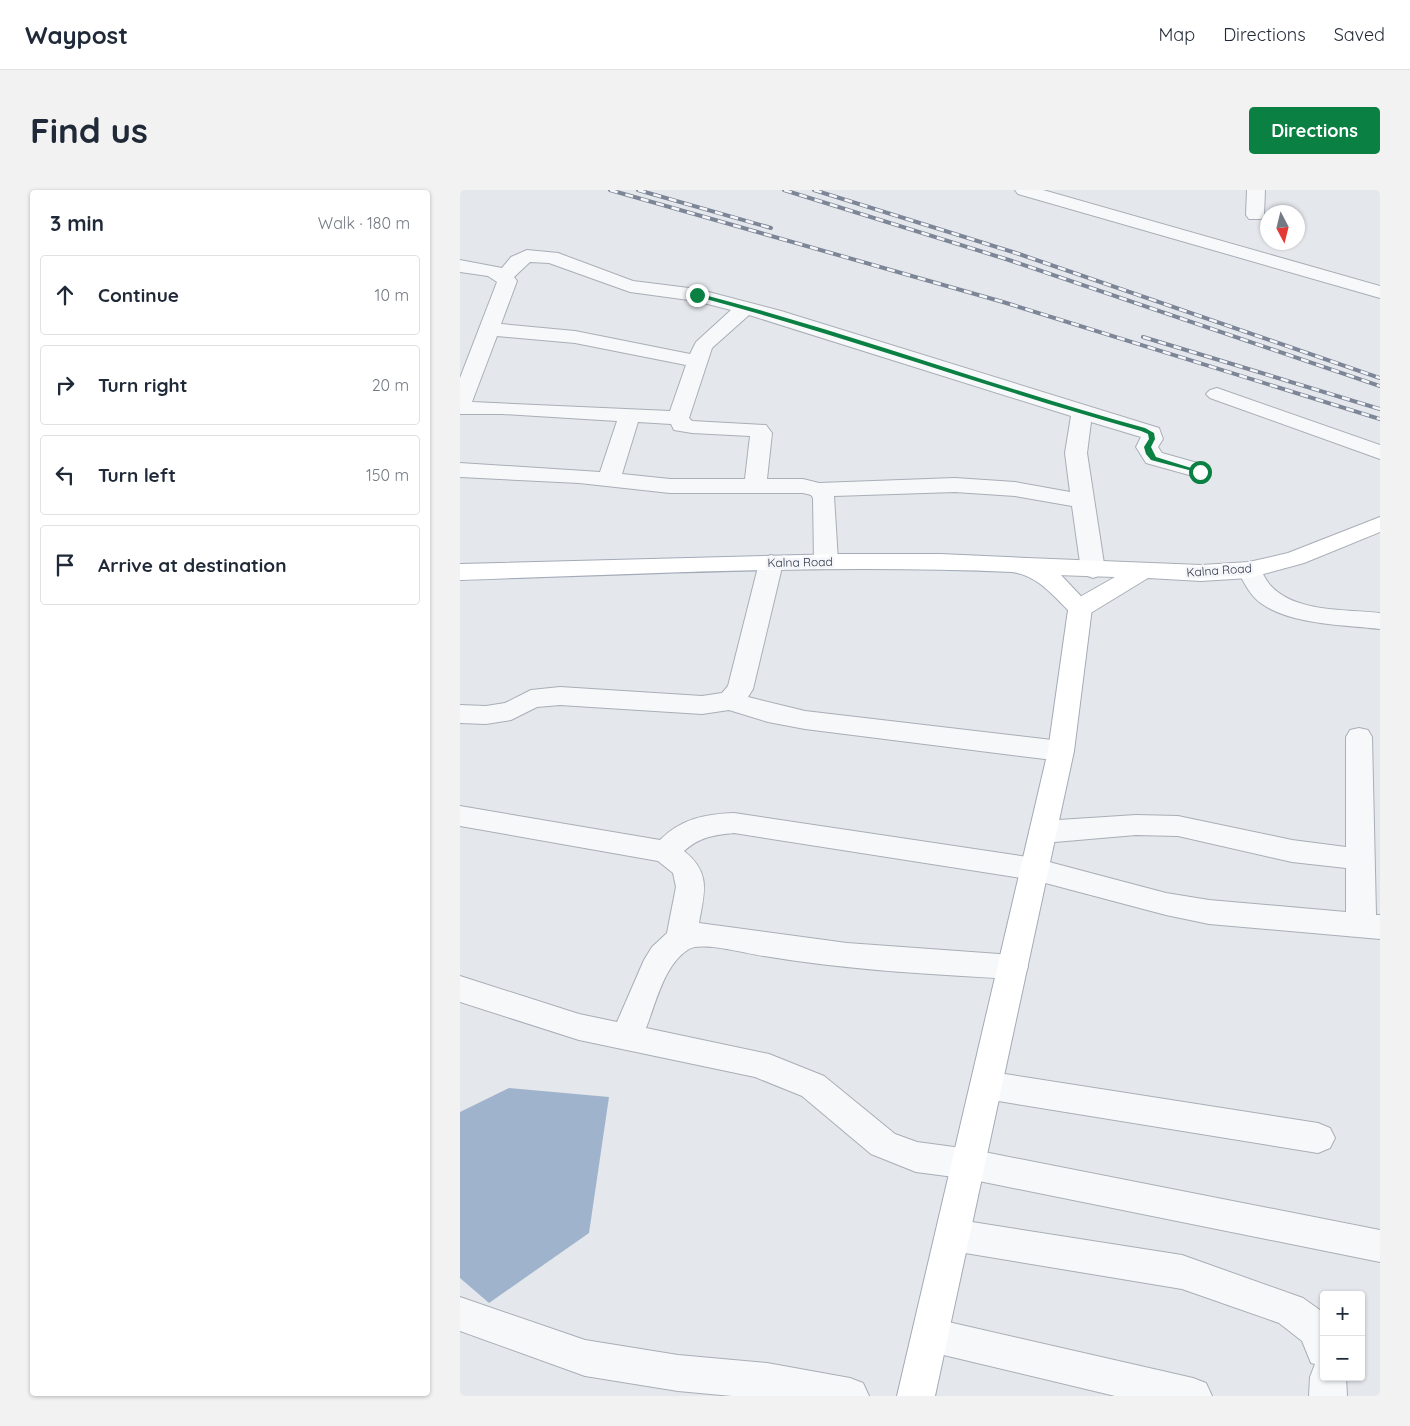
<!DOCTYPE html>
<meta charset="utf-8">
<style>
body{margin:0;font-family:Quicksand,sans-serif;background:#f2f2f3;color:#1f2937}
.controls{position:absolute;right:15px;bottom:15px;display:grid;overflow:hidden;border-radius:5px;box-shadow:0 1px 4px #0004}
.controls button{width:45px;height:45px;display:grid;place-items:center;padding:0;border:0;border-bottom:1px solid #e0e1e3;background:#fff;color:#1f2937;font:25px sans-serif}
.compass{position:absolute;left:800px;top:15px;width:45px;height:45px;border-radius:50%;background:#fff;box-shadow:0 1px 4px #0004;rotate:173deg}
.stop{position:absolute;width:15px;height:15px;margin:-11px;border:4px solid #0b8043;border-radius:50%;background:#fff}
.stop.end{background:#0b8043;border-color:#fff;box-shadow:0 1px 5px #0008}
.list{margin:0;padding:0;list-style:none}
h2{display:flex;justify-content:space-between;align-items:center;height:65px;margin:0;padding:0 20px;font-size:21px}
h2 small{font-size:16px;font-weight:400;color:#747a83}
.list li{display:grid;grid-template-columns:32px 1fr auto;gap:15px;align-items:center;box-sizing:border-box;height:80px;margin:0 10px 10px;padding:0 10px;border:1px solid #e0e1e3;border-radius:5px}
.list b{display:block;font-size:19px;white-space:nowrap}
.list em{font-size:16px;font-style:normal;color:#747a83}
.icon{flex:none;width:28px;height:28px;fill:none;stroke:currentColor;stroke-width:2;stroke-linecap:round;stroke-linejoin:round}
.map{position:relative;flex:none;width:920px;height:1206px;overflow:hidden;border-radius:5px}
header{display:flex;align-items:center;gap:30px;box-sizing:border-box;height:70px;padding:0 25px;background:#fff;border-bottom:1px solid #e0e1e3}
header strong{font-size:24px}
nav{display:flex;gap:28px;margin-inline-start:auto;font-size:18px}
.intro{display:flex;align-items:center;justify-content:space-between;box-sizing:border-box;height:120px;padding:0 30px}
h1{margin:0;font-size:35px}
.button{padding:12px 22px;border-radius:5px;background:#0b8043;color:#fff;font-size:18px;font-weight:700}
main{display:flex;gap:30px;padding:0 30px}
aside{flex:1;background:#fff;border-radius:5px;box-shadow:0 1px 4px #0004}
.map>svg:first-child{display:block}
</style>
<header>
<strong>Waypost</strong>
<nav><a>Map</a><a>Directions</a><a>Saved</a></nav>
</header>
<div class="intro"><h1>Find us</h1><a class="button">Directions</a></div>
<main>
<aside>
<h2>3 min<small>Walk · 180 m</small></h2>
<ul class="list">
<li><svg class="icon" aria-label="ahead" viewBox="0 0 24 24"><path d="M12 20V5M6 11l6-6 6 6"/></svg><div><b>Continue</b></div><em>10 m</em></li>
<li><svg class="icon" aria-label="right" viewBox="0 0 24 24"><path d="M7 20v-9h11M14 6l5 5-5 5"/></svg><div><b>Turn right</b></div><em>20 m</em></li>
<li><svg class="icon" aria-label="left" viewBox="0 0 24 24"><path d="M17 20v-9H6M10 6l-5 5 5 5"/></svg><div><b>Turn left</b></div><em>150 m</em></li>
<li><svg class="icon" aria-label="arrive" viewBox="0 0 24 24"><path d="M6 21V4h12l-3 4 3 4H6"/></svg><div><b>Arrive at destination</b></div></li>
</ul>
</aside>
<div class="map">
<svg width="920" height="1206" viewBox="0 0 920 1206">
<rect width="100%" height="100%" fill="#e4e7ec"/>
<path fill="#9fb4cc" d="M49,898L149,907L129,1043L29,1113L0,1088V922Z"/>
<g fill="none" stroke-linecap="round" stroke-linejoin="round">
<defs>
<g id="street">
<path d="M555,0H583L920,96V108L558,4Z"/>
<path d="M787,0H805L804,25L801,29H789L786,25Z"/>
<path d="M67,60L98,63L173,91L237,99L321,121L699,238L703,249L698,257L702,263L748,276L751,281L748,286L740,288L686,273L676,257L681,247L631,232L627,263L645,380L641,385L633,388L625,385L621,380L612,316L555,306L495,302L374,306L378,371L374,376L366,378L358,376L354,371L353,308L351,305L343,303H210L119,293L0,287V273L140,282L157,231L42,224H0V188L37,92L28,86L0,82V70L42,78L51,67ZM70,72L89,73L170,102L236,111L271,120L236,152L230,164L115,141L41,134L57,91L54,87ZM289,125L611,226L605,263L610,302L555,292L495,288L359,293L343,289H307L312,243L306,235L232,231L229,228L252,158ZM37,146L115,153L226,175L210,221L12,212ZM178,232L211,234L214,240L232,243L290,246L285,289H210L162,284Z"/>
<path d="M757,198L920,255V269L750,208L746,204L750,200Z"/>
<path d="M311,365L319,368L323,373L293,499L288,507L345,521L601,551L610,554L614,561L610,568L601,571L345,539L308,532L269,520L242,524L100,515L77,517L51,530L26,534L0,533V515L26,516L45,513L71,500L100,497L242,506L262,503L268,496L299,373L303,368Z"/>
<path d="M789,372L797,375C802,381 805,389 810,395C835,423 886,419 920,423V439C885,435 832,435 802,414C790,406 784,392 777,380L781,375Z"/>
<path d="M899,538L908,540L912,547L916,725H920V749L749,734L706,725L574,690L274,643C253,645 240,647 224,661C252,683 244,703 239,733L387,753L553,765L564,768L568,777L564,786L553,789C470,784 386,780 304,766C287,764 243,751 229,759C204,774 196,813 186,838L309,864L364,886L435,944L457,952L509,959L920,1040V1072L509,989L456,982L411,964L342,906L295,887L119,850L0,812V786L119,824L157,832L184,770L192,757L207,743L216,697L213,683L198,671L0,636V616L200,650C221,629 245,624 274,623L574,668L706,703L749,710L886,722V678L832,672L718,646L676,645L583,653L573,649L569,642L573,635L583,631L676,625L718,626L832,650L886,657V547L890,540Z"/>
<path d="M526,881L858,933L870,938L875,948L870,958L858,963L526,909L515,905L510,895L515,885Z"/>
<path d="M493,1029L722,1065L843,1108L864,1123V1187H886L887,1206H849L850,1187L855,1174L851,1173L842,1151L819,1133L722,1099L493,1061L481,1056L476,1045L481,1034Z"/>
<path d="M0,1107L125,1150L218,1165L307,1173L390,1188L403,1193L409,1206H272L218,1201L125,1186L0,1141Z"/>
<path d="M471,1128L733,1188L746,1193L752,1206H655L471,1162L458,1157L453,1145L458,1133Z"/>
</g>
<path id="secondary" d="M920,327V342L844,373L789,388L741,391L688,388L629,424L620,426L611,424L608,418L611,412L655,387L567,384L559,381L555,376L559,371L567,368L741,375L789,372L828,363Z"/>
<path id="primary" d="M381,364H480L567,368L600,384L632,418L614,561L475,1206H437L588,561L608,420C591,403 576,385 552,382C368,374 184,384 0,390V374Z"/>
</defs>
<use href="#street" stroke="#a9aeb7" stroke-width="2"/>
<use href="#secondary" stroke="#a9aeb7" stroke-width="2"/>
<use href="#primary" stroke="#a3abb8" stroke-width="2"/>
<use href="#street" fill="#f7f8fa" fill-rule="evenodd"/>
<use href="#secondary" fill="#fff" fill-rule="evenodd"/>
<use href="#primary" fill="#fff" fill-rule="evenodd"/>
<defs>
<g id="rail">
<path d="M150,0L543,112L920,229"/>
<path d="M178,0L311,38"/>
<path d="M324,0L549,70L920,196"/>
<path d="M354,0L559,64L920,188"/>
<path d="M683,147L920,219"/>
</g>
</defs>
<use href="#rail" stroke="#7d8696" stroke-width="4"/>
<use href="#rail" stroke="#f4f6f9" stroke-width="2.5" stroke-dasharray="8" stroke-linecap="butt"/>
</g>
<path fill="#0b8043" d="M237,103C388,142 535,197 685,238L694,243L695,249L691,257L696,267L744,282L740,283L691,270L686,264L684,257L689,249L688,244L681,241C531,199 385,146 235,106Z"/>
<g text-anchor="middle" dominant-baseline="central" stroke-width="5" stroke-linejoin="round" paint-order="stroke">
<g font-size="12" fill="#2b3445" stroke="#f4f6f9">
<text transform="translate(340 372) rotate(-1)">Kalna Road</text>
<text transform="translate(759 380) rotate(-4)">Kalna Road</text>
</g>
</g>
</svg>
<div class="controls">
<button>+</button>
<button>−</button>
</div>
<svg class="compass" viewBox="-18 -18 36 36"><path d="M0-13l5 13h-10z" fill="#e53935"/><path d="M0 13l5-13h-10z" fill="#747a83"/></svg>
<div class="stop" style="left:740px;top:282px"></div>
<div class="stop end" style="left:237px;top:105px"></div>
</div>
</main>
